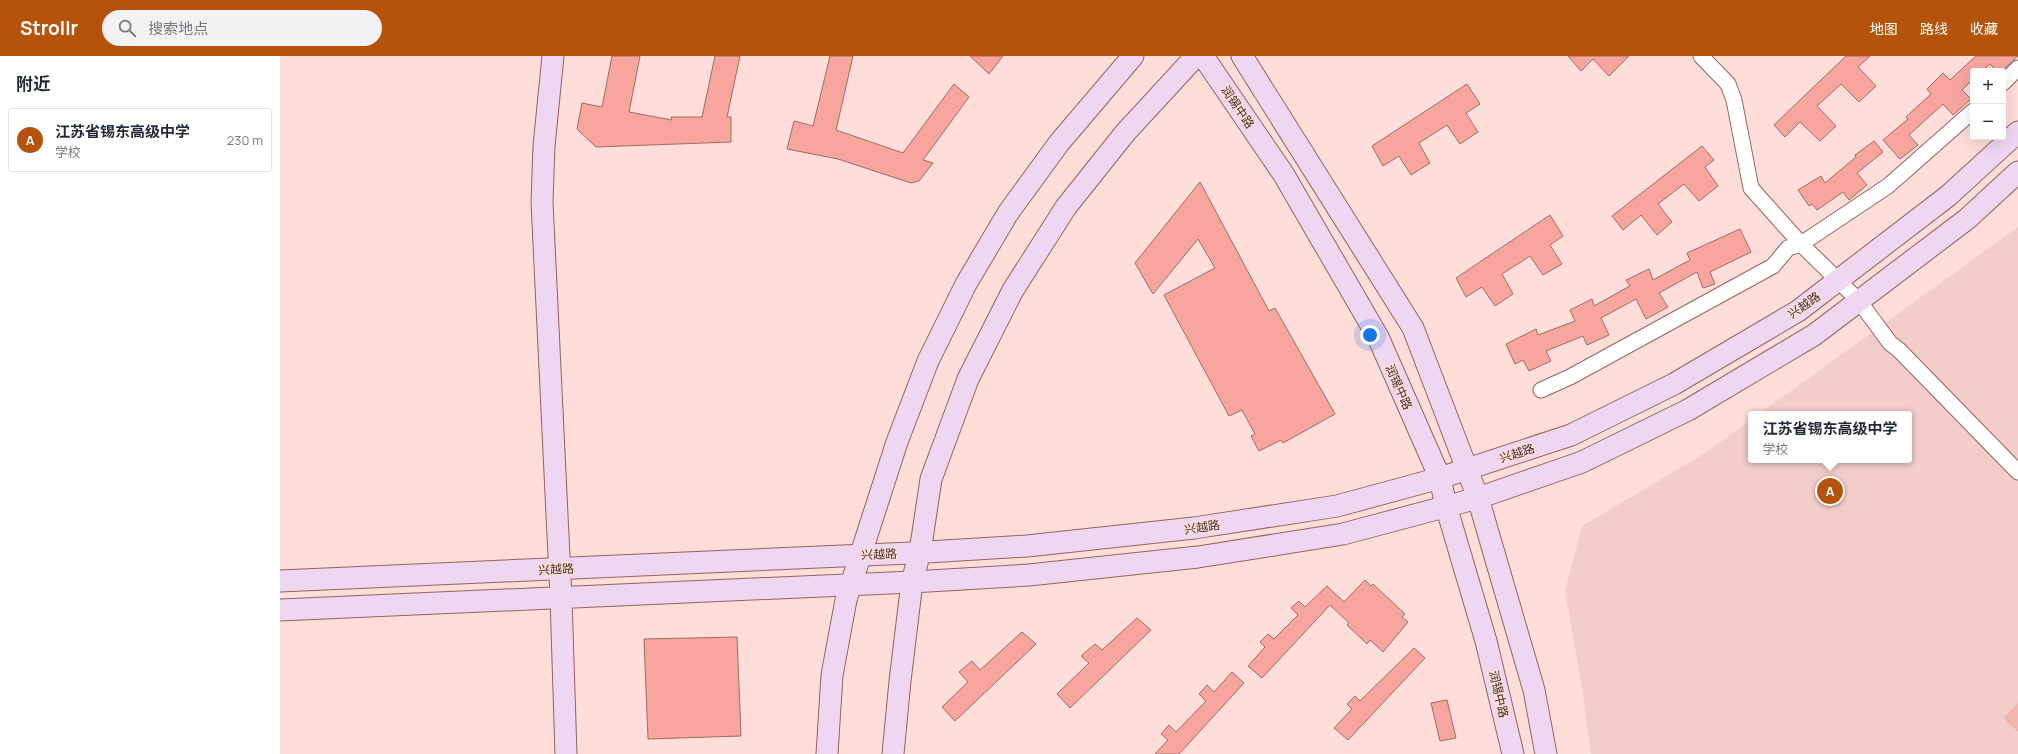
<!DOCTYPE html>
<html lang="zh">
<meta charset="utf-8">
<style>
body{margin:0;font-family:Manrope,"Noto Sans SC",sans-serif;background:#f2f2f3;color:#1f2937}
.controls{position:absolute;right:12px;top:12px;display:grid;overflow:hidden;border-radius:4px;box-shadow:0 4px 16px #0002}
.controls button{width:36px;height:36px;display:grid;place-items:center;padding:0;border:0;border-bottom:1px solid #e0e1e3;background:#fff;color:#1f2937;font:20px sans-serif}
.you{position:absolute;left:1090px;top:279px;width:14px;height:14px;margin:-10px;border:3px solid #fff;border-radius:50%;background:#1a73e8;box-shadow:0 0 0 6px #1a73e833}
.badge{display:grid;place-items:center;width:26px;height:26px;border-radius:50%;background:#b45309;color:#fff;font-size:13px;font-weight:700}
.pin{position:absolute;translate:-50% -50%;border:2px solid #fff;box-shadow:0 1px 4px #0006}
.popup{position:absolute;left:1468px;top:355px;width:164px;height:52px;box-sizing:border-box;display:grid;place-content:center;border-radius:4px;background:#fff;filter:drop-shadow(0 1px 3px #0005);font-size:13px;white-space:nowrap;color:#747a83}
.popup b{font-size:15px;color:#1f2937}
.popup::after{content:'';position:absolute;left:50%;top:100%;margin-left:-8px;border:8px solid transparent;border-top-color:#fff}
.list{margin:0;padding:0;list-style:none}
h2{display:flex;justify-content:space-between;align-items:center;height:52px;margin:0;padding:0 16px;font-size:17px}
h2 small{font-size:13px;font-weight:400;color:#747a83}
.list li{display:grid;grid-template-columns:26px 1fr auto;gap:12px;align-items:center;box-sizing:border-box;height:64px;margin:0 8px 8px;padding:0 8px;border:1px solid #e0e1e3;border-radius:4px}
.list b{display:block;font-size:15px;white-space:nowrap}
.list p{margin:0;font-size:13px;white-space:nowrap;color:#747a83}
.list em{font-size:13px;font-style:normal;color:#747a83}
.icon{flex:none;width:22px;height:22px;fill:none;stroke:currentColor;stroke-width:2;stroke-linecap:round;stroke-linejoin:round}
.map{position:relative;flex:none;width:1738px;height:698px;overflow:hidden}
header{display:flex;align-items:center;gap:24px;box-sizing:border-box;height:56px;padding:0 20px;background:#b45309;color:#fff}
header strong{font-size:19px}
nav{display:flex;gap:22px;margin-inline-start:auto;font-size:14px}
.search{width:280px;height:36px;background:#f2f2f3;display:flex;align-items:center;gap:10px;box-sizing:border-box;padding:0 14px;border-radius:22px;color:#747a83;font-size:15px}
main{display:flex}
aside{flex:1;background:#fff}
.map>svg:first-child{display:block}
</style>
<header>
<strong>Strollr</strong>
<div class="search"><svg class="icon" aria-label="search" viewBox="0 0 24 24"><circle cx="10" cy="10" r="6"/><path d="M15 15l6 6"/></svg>搜索地点</div>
<nav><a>地图</a><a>路线</a><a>收藏</a></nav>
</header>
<main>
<aside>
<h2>附近<small></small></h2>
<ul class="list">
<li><span class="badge">A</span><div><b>江苏省锡东高级中学</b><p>学校</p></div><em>230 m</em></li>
</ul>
</aside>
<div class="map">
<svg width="1738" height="698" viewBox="0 0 1738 698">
<rect width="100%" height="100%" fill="#ffddd9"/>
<path fill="#f3cdc9" d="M1738,171V647L1723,662L1738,676V698H1311L1301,626L1285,535L1302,470L1422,399L1471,364V404H1629V358H1479Z"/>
<path fill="#f0b5af" d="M1738,647V676L1723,662Z"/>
<g fill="#f8a59e" stroke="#9c6c67">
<path d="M332,0H360L349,56L392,64L391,61H422L435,0H460L447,61H451V86L316,91L297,73L302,47L322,51Z"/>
<path d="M550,0H573L556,74L623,97L674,28L689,41L643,104L653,107L639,125L631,127L558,103L507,93L514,65L533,70Z"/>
<path d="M690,0H723L709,18Z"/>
<path d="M1288,0H1349L1329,20L1313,3L1301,15Z"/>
<path d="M1566,0H1590L1578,11L1596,30L1579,46L1561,28L1537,50L1556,70L1540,85L1520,66L1505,81L1494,69Z"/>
<path d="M1696,0H1738L1722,15H1717L1710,8L1702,15H1693V23L1682,34L1691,43L1673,59L1663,48L1629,79L1638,89L1620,103L1603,84L1628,63L1626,61L1651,38L1647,33L1663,17L1670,24Z"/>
<path d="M1187,28L1200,48L1186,57L1198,76L1180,88L1167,69L1139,87L1150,107L1131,119L1119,100L1103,110L1092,90Z"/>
<path d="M1594,85L1603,96L1577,117L1587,129L1569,144L1563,136L1537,154L1532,148L1529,150L1518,134L1541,120L1545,127L1576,101L1575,99Z"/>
<path d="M1422,90L1434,104L1425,111L1438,130L1419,145L1404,128L1378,148L1392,166L1377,179L1361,159L1343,174L1332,160Z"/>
<path d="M920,126L989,255L995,252L1055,358L1003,387L1001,384L979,395L971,380L975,378L962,354L949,360L884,239L935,212L918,183L873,238L855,207Z"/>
<path d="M1270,159L1283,180L1270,189L1282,208L1263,219L1250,200L1222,218L1233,238L1215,250L1202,231L1186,241L1176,222Z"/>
<path d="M1460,173L1471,196L1430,216L1435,228L1423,232L1417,216L1379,237L1388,251L1366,263L1356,243L1321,262L1329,279L1307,289L1303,280L1266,295L1271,305L1249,315L1243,304L1235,308L1226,288L1256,273L1258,279L1295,265L1290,254L1312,243L1314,250L1350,230L1346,224L1369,213L1373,224L1410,204L1407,197Z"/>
<path d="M1085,524L1091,530L1093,528L1125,558L1122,561L1128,566L1103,596L1090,584L1087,588L1067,569L1069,567L1050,549L982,622L968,610L985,591L980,586L988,578L994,583L1018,559L1011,552L1019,545L1025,551L1047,530L1064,546Z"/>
<path d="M857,562L871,574L790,652L777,638L809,607L801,600L815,588L822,594Z"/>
<path d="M742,576L756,588L675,665L662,651L688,626L679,616L692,605L700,614Z"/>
<path d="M457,581L461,680L368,683L364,583Z"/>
<path d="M1134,592L1145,602L1068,684L1054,672L1072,653L1067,648L1075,640L1080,645Z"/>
<path d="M952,616L964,627L899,698H875L888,684L881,678L889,669L896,676L926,645L919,638L927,629L934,636Z"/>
<path d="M1167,644L1176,682L1160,685L1151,647Z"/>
</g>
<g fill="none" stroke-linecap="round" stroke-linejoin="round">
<defs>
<g id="street">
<path d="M1421,0L1448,28L1454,44L1471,132L1521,188L1579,245L1610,287L1619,294L1738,416"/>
<path d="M1723,27L1738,12"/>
<path d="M1261,334L1290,321L1493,210L1508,192L1521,188L1608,130L1693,55"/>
</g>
<g id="secondary">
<path d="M273,0L264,90L262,146L281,542L286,698"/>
<path d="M923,0L1004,119L1098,281L1160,422L1166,450L1206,585L1233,698"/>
<path d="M962,0L1133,272L1198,442L1254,634L1266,698"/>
<path d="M0,525L631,497L747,490L914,472L1057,450L1160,422L1291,379L1394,328L1518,255L1668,140L1738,76"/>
<path d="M0,554L632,526L749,519L918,501L1063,478L1198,442L1302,406L1408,354L1534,279L1687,163L1738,116"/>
<path d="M547,698L552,619L566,544L617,386L648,305L686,228L728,157L779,87L853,0"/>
<path d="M613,698L620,625L632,526L640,496L651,423L688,323L733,234L786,151L845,77L916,0"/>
</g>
</defs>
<use href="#street" stroke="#93635e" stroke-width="17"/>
<use href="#secondary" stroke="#93635e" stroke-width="23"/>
<use href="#street" stroke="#fff" stroke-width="15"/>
<use href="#secondary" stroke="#efd6f1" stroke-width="21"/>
</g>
<g text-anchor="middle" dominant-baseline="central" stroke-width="3.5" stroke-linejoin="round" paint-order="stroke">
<g font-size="12" fill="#442f2d" stroke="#ffddd9">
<text transform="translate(958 51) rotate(56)">润锡中路</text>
<text transform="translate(1524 249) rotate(-35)">兴越路</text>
<text transform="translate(1119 331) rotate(66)">润锡中路</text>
<text transform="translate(1237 397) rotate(-18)">兴越路</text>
<text transform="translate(922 471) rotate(-8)">兴越路</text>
<text transform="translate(599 498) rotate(-2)">兴越路</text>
<text transform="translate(276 513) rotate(-3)">兴越路</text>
<text transform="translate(1219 638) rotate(77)">润锡中路</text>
</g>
</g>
</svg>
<div class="controls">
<button>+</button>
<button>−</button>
</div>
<div class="you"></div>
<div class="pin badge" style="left:1550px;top:435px">A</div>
<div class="popup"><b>江苏省锡东高级中学</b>学校</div>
</div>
</main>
